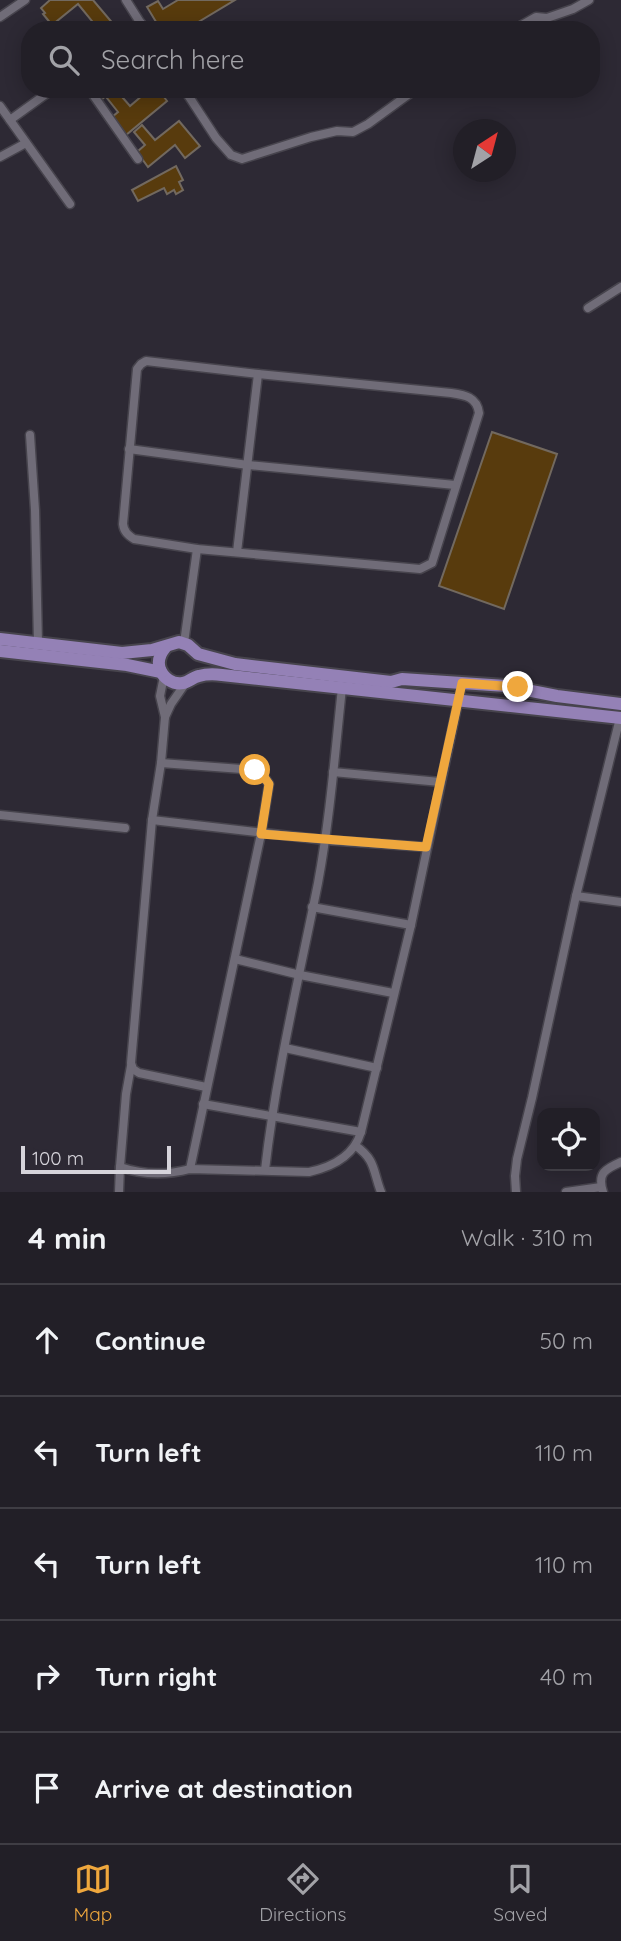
<!DOCTYPE html>
<meta charset="utf-8">
<style>
body{margin:0;font-family:Quicksand,sans-serif;background:#2a272f;color:#f1f3f6}
.controls{position:absolute;right:21px;bottom:21px;display:grid;overflow:hidden;border-radius:14px;box-shadow:0 4px 18px #0003}
.controls button{width:63px;height:63px;display:grid;place-items:center;padding:0;border:0;border-bottom:2px solid #3f3d44;background:#221f27;color:#f1f3f6;font:35px sans-serif}
.compass{position:absolute;left:453px;top:119px;width:63px;height:63px;border-radius:50%;background:#221f27;box-shadow:0 4px 18px #0003;rotate:36deg}
.scale{position:absolute;left:21px;bottom:18px;width:150px;box-sizing:border-box;padding-left:7px;border:4px solid #d6d4db;border-top:0;font-size:19px;line-height:24px;white-space:nowrap;color:#d6d4db;-webkit-text-stroke:5px #2d2934;paint-order:stroke}
.stop{position:absolute;width:21px;height:21px;margin:-16px;border:5px solid #efa73d;border-radius:50%;background:#fff}
.stop.end{background:#efa73d;border-color:#fff;box-shadow:0 2px 7px #0008}
.list{margin:0;padding:0;list-style:none}
h2{display:flex;justify-content:space-between;align-items:center;height:91px;margin:0;padding:0 28px;font-size:30px}
h2 small{font-size:23px;font-weight:400;color:#a2a2a7}
.list li{display:grid;grid-template-columns:46px 1fr auto;gap:21px;align-items:center;box-sizing:border-box;height:112px;padding:0 28px;border-top:2px solid #3f3d44}
.list b{display:block;font-size:26px;white-space:nowrap}
.list em{font-size:23px;font-style:normal;color:#a2a2a7}
.icon{flex:none;width:38px;height:38px;fill:none;stroke:currentColor;stroke-width:2;stroke-linecap:round;stroke-linejoin:round}
.map{position:relative;flex:none;width:621px;height:1192px;overflow:hidden}
.search{position:absolute;background:#221f27;box-shadow:0 4px 18px #0003;left:21px;right:21px;top:21px;height:77px;display:flex;align-items:center;gap:18px;box-sizing:border-box;padding:0 24px;border-radius:28px;color:#a2a2a7;font-size:26px}
.sheet{height:651px;background:#221f27}
nav{display:flex;justify-content:space-around;align-items:center;box-sizing:border-box;height:98px;border-top:2px solid #3f3d44;background:#221f27;font-size:19px;color:#a2a2a7}
nav a{display:grid;justify-items:center;gap:4px}
nav .on{color:#efa73d}
.map>svg:first-child{display:block}
</style>
<div class="map">
<svg width="621" height="1192" viewBox="0 0 621 1192">
<rect width="100%" height="100%" fill="#2d2934"/>
<g fill="#583b0d" stroke="#72695f" stroke-width="2">
<path d="M50,0H93L115,26L111,30H80L92,21L78,4L52,25L43,14L45,13L41,8Z"/>
<path d="M178,0H235L185,30H161L147,7L158,1L163,9Z"/>
<path d="M92,89H114L101,100Z"/>
<path d="M150,89H158L167,101L126,135L112,117L118,112L107,98L116,90L130,106Z"/>
<path d="M179,121L200,146L185,158L175,145L148,167L137,152L145,145L134,132L142,125L155,140Z"/>
<path d="M176,166L183,180L179,182L183,190L176,194L174,190L167,194L164,188L138,201L132,190Z"/>
<path d="M492,432L557,454L504,609L439,586Z"/>
</g>
<g fill="none" stroke-linecap="round" stroke-linejoin="round">
<defs>
<g id="street">
<path d="M126,0L145,30"/>
<path d="M0,17L25,0"/>
<path d="M133,30L141,23"/>
<path d="M513,30L536,17L547,18L573,9L589,0"/>
<path d="M89,89L138,159"/>
<path d="M184,89L216,138L231,155L242,159L311,137L337,131L353,132L368,124L416,89"/>
<path d="M0,106L70,204"/>
<path d="M10,120L53,89"/>
<path d="M0,157L26,143"/>
<path d="M588,308L621,287"/>
<path d="M146,361L258,374L451,393C465,395 477,397 479,413L432,563L420,569L197,549L134,539C128,535 124,532 123,524L137,369L141,364Z"/>
<path d="M30,435L35,510L38,643"/>
<path d="M129,449L248,465L455,485"/>
<path d="M237,552L258,374"/>
<path d="M184,643L197,549"/>
<path d="M164,676L160,696L165,717"/>
<path d="M187,681L171,704L165,717L161,763L152,820L131,1063L133,1069L139,1073L206,1087"/>
<path d="M161,763L255,770L262,774L269,784L261,834L190,1169"/>
<path d="M333,772L440,782"/>
<path d="M0,815L125,828"/>
<path d="M152,820L325,840L426,847"/>
<path d="M576,896L621,902"/>
<path d="M312,907L411,925"/>
<path d="M235,959L300,975L393,993"/>
<path d="M285,1048L377,1068"/>
<path d="M131,1066L126,1094L120,1167C143,1175 167,1175 190,1169L309,1172C332,1167 354,1156 361,1132L411,925L462,683"/>
<path d="M203,1104L361,1132"/>
<path d="M356,1146C376,1160 373,1172 381,1192"/>
<path d="M265,1170C276,1073 299,978 318,883C330,818 335,753 342,688"/>
<path d="M119,1192L120,1167"/>
<path d="M516,1192L515,1176L517,1159L532,1098L576,896L620,718"/>
<path d="M566,1192L601,1187"/>
<path d="M603,1192C597,1173 605,1169 621,1162"/>
</g>
<g id="primary">
<path d="M0,639L122,653L152,650L179,642L188,645L198,654L235,664L391,682L402,679L506,686L557,696L621,704"/>
<path d="M165,648C160,654 157,661 160,669C163,678 173,685 183,683C189,682 193,677 199,676C206,674 214,674 222,675L621,718"/>
<path d="M0,651L127,665L161,672"/>
</g>
</defs>
<use href="#street" stroke="#47444d" stroke-width="11"/>
<use href="#primary" stroke="#47444d" stroke-width="16"/>
<use href="#street" stroke="#706c78" stroke-width="8"/>
<use href="#primary" stroke="#9481b6" stroke-width="12"/>
</g>
<g fill="none" stroke-linecap="round" stroke-linejoin="round">
<path stroke="#efa73d" stroke-width="9" d="M255,770L262,774L269,784L261,834L426,847L462,683L518,687"/>
</g>
</svg>
<div class="controls">
<button><svg class="icon" aria-label="locate" viewBox="0 0 24 24"><circle cx="12" cy="12" r="6"/><path d="M12 2v4M12 18v4M2 12h4M18 12h4"/></svg></button>
</div>
<svg class="compass" viewBox="-18 -18 36 36"><path d="M0-13l5 13h-10z" fill="#e53935"/><path d="M0 13l5-13h-10z" fill="#a2a2a7"/></svg>
<div class="scale">100 m</div>
<div class="stop" style="left:255px;top:770px"></div>
<div class="stop end" style="left:518px;top:687px"></div>
<div class="search"><svg class="icon" aria-label="search" viewBox="0 0 24 24"><circle cx="10" cy="10" r="6"/><path d="M15 15l6 6"/></svg>Search here</div>
</div>
<section class="sheet">
<h2>4 min<small>Walk · 310 m</small></h2>
<ul class="list">
<li><svg class="icon" aria-label="ahead" viewBox="0 0 24 24"><path d="M12 20V5M6 11l6-6 6 6"/></svg><div><b>Continue</b></div><em>50 m</em></li>
<li><svg class="icon" aria-label="left" viewBox="0 0 24 24"><path d="M17 20v-9H6M10 6l-5 5 5 5"/></svg><div><b>Turn left</b></div><em>110 m</em></li>
<li><svg class="icon" aria-label="left" viewBox="0 0 24 24"><path d="M17 20v-9H6M10 6l-5 5 5 5"/></svg><div><b>Turn left</b></div><em>110 m</em></li>
<li><svg class="icon" aria-label="right" viewBox="0 0 24 24"><path d="M7 20v-9h11M14 6l5 5-5 5"/></svg><div><b>Turn right</b></div><em>40 m</em></li>
<li><svg class="icon" aria-label="arrive" viewBox="0 0 24 24"><path d="M6 21V4h12l-3 4 3 4H6"/></svg><div><b>Arrive at destination</b></div></li>
</ul>
</section>
<nav>
<a class="on"><svg class="icon" aria-label="map" viewBox="0 0 24 24"><path d="M3 6l6-2 6 2 6-2v14l-6 2-6-2-6 2zM9 4v14M15 6v14"/></svg>Map</a>
<a><svg class="icon" aria-label="directions" viewBox="0 0 24 24"><path d="M12 3l9 9-9 9-9-9zM9 14v-3h6M13 9l2 2-2 2"/></svg>Directions</a>
<a><svg class="icon" aria-label="saved" viewBox="0 0 24 24"><path d="M7 4h10v16l-5-4-5 4z"/></svg>Saved</a>
</nav>
